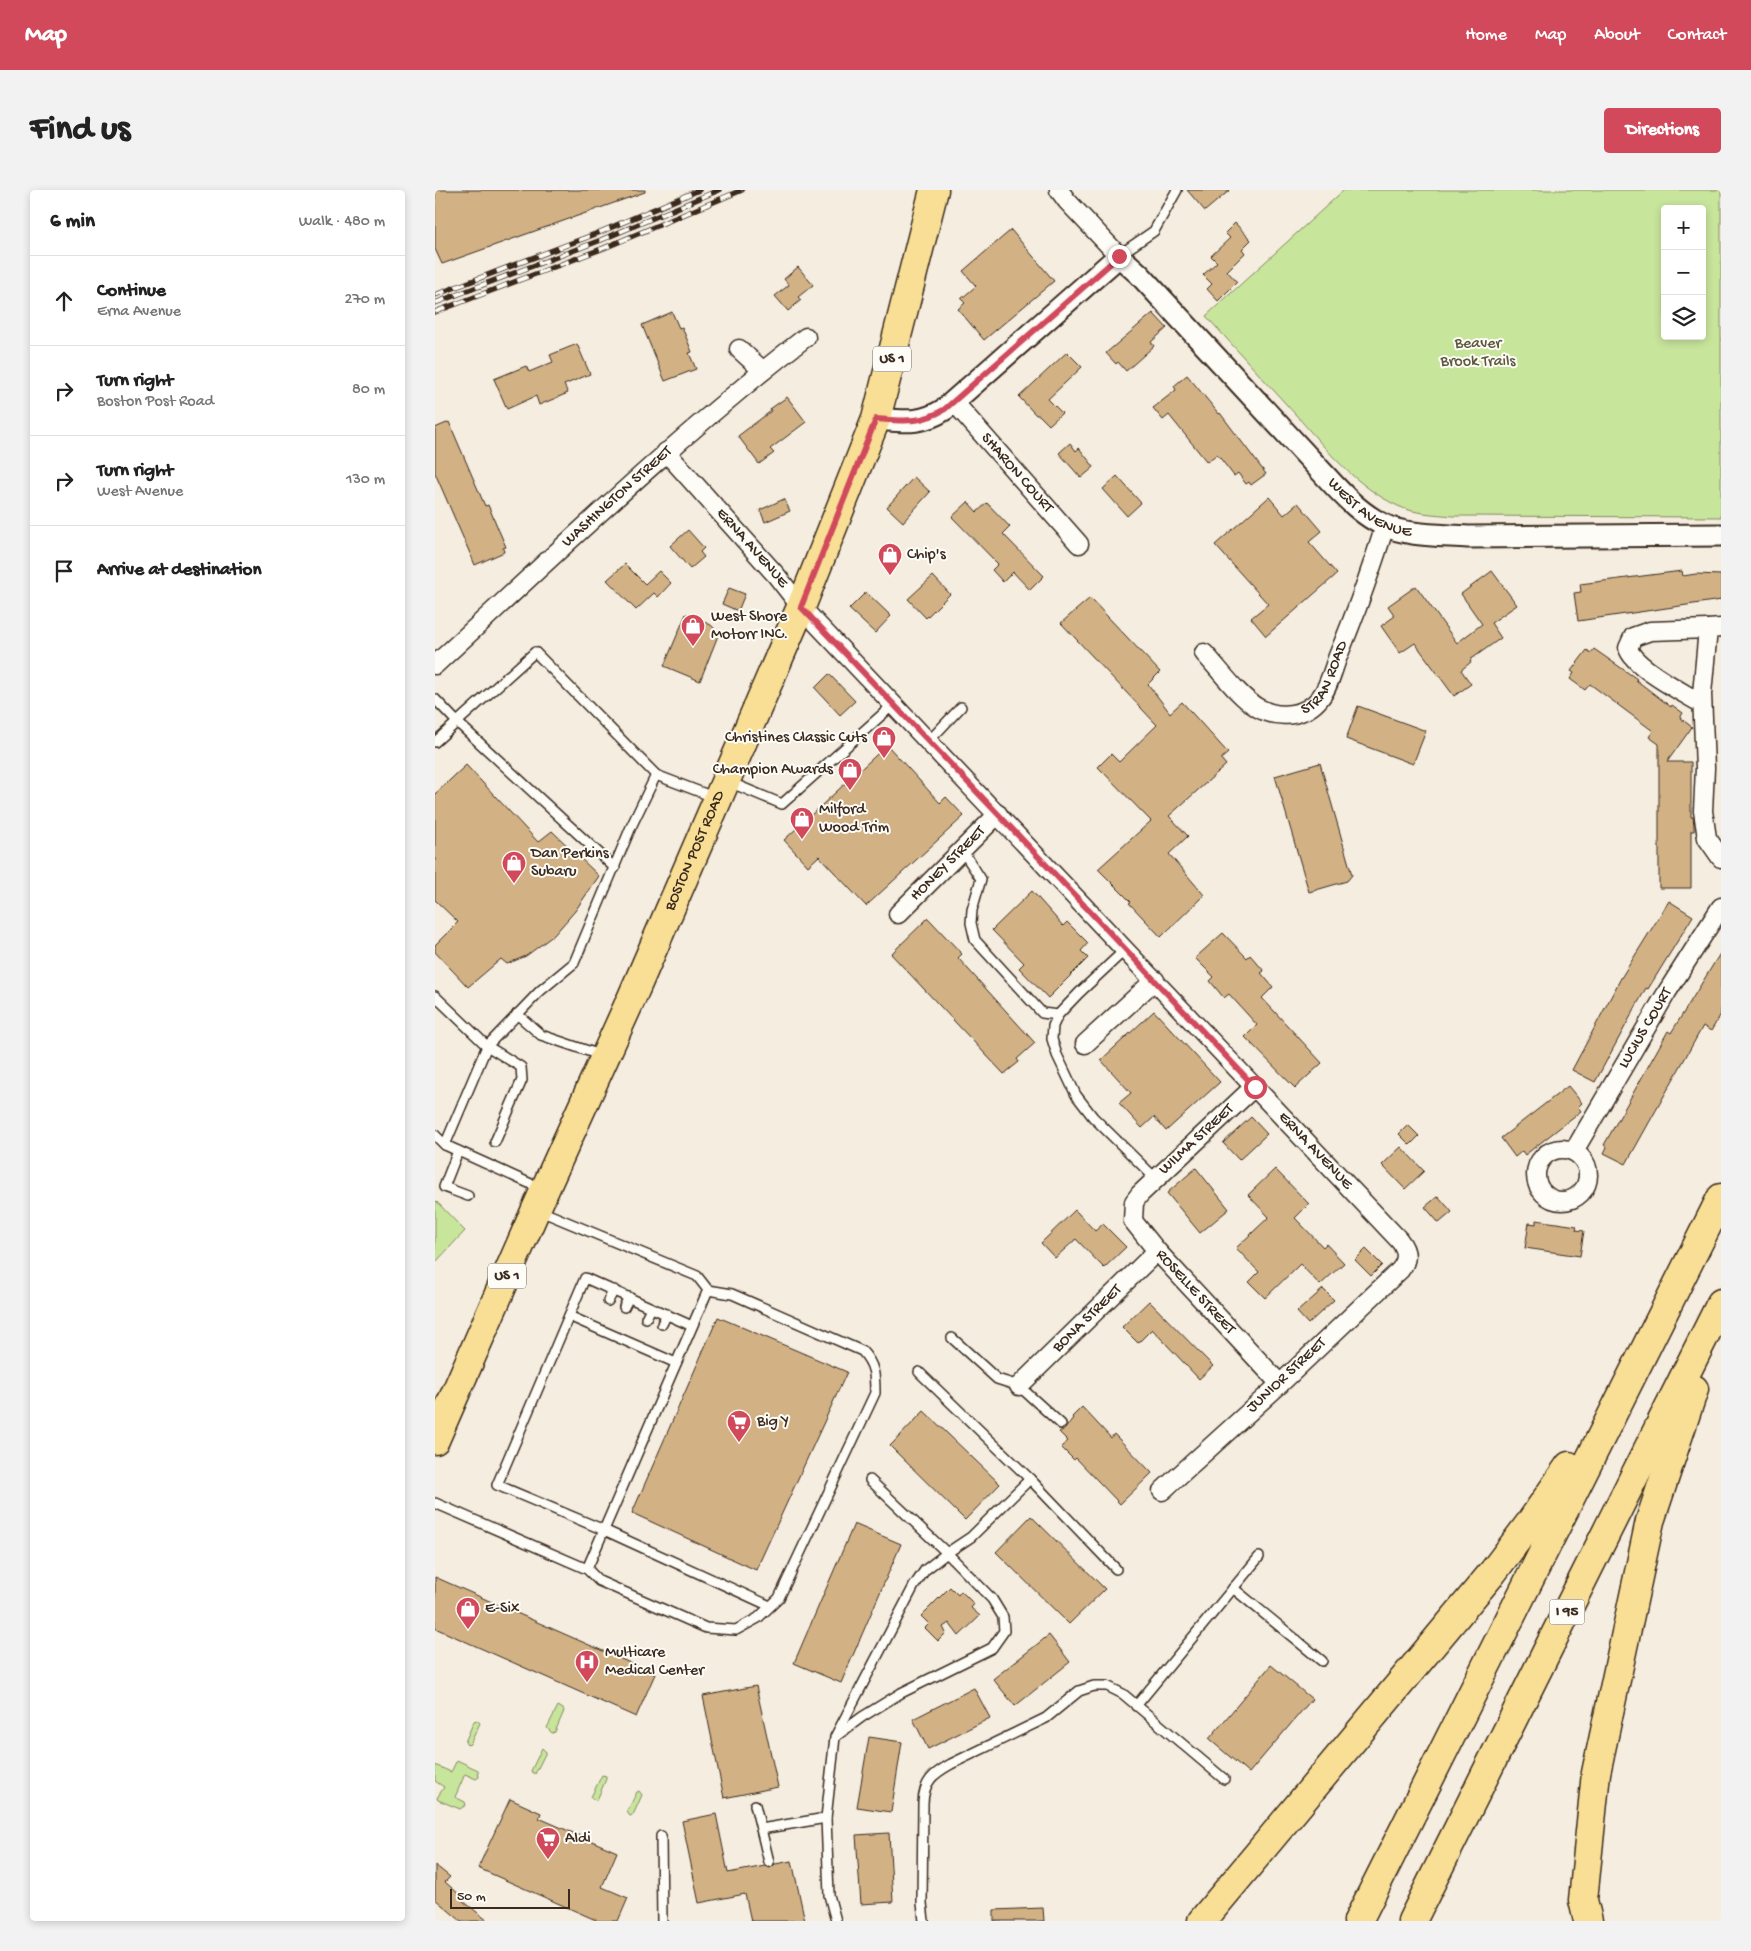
<!DOCTYPE html>
<meta charset="utf-8">
<style>
body{margin:0;font-family:"Gochi Hand",sans-serif;background:#f2f2f2;color:#222}
.controls{position:absolute;right:15px;top:15px;display:grid;overflow:hidden;border-radius:5px;box-shadow:0 2px 8px #0003}
.controls button{width:45px;height:45px;display:grid;place-items:center;padding:0;border:0;border-bottom:1px solid #e0e0e0;background:#fff;color:#222;font:25px sans-serif}
.scale{position:absolute;left:15px;bottom:12px;width:120px;box-sizing:border-box;padding-left:5px;border:2px solid #3b2a1e;border-top:0;font-size:14px;line-height:18px;white-space:nowrap;color:#3b2a1e;-webkit-text-stroke:4px #fdfcf7;paint-order:stroke}
.stop{position:absolute;width:15px;height:15px;margin:-11px;border:4px solid #d1495b;border-radius:50%;background:#fff}
.stop.end{background:#d1495b;border-color:#fff;box-shadow:0 1px 5px #0008}
.list{margin:0;padding:0;list-style:none}
h2{display:flex;justify-content:space-between;align-items:center;height:65px;margin:0;padding:0 20px;font-size:21px}
h2 small{font-size:16px;font-weight:400;color:#767676}
.list li{display:grid;grid-template-columns:32px 1fr auto;gap:15px;align-items:center;box-sizing:border-box;height:90px;padding:0 20px;border-top:1px solid #e0e0e0}
.list b{display:block;font-size:19px;white-space:nowrap}
.list p{margin:0;font-size:16px;white-space:nowrap;color:#767676}
.list em{font-size:16px;font-style:normal;color:#767676}
.icon{flex:none;width:28px;height:28px;fill:none;stroke:currentColor;stroke-width:2;stroke-linecap:round;stroke-linejoin:round}
.map{position:relative;flex:none;width:1286px;height:1731px;overflow:hidden;border-radius:5px}
header{display:flex;align-items:center;gap:30px;box-sizing:border-box;height:70px;padding:0 25px;background:#d1495b;color:#fff}
header strong{font-size:24px}
nav{display:flex;gap:28px;margin-inline-start:auto;font-size:18px}
.intro{display:flex;align-items:center;justify-content:space-between;box-sizing:border-box;height:120px;padding:0 30px}
h1{margin:0;font-size:35px}
.button{padding:12px 22px;border-radius:5px;background:#d1495b;color:#fff;font-size:18px;font-weight:700}
main{display:flex;gap:30px;padding:0 30px}
aside{flex:1;background:#fff;border-radius:5px;box-shadow:0 2px 8px #0003}
.map>svg:first-child{display:block}
</style>
<header>
<strong>Map</strong>
<nav><a>Home</a><a>Map</a><a>About</a><a>Contact</a></nav>
</header>
<div class="intro"><h1>Find us</h1><a class="button">Directions</a></div>
<main>
<aside>
<h2>6 min<small>Walk · 480 m</small></h2>
<ul class="list">
<li><svg class="icon" aria-label="ahead" viewBox="0 0 24 24"><path d="M12 20V5M6 11l6-6 6 6"/></svg><div><b>Continue</b><p>Erna Avenue</p></div><em>270 m</em></li>
<li><svg class="icon" aria-label="right" viewBox="0 0 24 24"><path d="M7 20v-9h11M14 6l5 5-5 5"/></svg><div><b>Turn right</b><p>Boston Post Road</p></div><em>80 m</em></li>
<li><svg class="icon" aria-label="right" viewBox="0 0 24 24"><path d="M7 20v-9h11M14 6l5 5-5 5"/></svg><div><b>Turn right</b><p>West Avenue</p></div><em>130 m</em></li>
<li><svg class="icon" aria-label="arrive" viewBox="0 0 24 24"><path d="M6 21V4h12l-3 4 3 4H6"/></svg><div><b>Arrive at destination</b></div></li>
</ul>
</aside>
<div class="map">
<svg width="1286" height="1731" viewBox="0 0 1286 1731">
<rect width="100%" height="100%" fill="#f4ede0"/>
<filter id="ink" filterUnits="userSpaceOnUse"><feTurbulence type="fractalNoise" baseFrequency=".02" numOctaves="2"/><feDisplacementMap in="SourceGraphic" scale="10" xChannelSelector="R" yChannelSelector="G"/><feConvolveMatrix kernelMatrix="1 2 1 2 8 2 1 2 1" color-interpolation-filters="sRGB"/></filter>
<g filter="url(#ink)">
<g fill="#c8e59c" stroke="#82885d" fill-rule="evenodd">
<path d="M909,0H1286V327L1018,326C1000,324 980,324 963,316C920,296 891,259 861,225C831,192 801,159 771,126ZM1230,19H1267V146H1230Z"/>
<path d="M0,1010L30,1041L0,1073Z"/>
<path d="M123,1516L128,1519L129,1521L120,1542L117,1543L112,1538Z"/>
<path d="M42,1530L45,1533L35,1554L32,1555L30,1552L39,1531Z"/>
<path d="M107,1558L111,1562L100,1584L96,1581Z"/>
<path d="M24,1571L43,1580L44,1587L41,1589L30,1584L20,1607L30,1612L31,1615L25,1619L3,1610L2,1608L9,1597L0,1591V1575L16,1582L21,1572Z"/>
<path d="M167,1585L171,1586V1589L162,1610H160L156,1607Z"/>
<path d="M204,1601L207,1605L198,1625L195,1626L192,1622L202,1602Z"/>
</g>
<g fill="#d2b285" stroke="#3b2a1e">
<path d="M0,0H210V2L7,74L0,59Z"/>
<path d="M752,0H795L770,21Z"/>
<path d="M800,33L816,50L807,59L810,63L792,81L802,92L783,111L772,99L777,94L768,85L782,72L776,66L795,48L790,43Z"/>
<path d="M576,40L619,91L549,150L523,119L530,113L526,109L541,96L528,81Z"/>
<path d="M363,77L378,95L363,107L366,110L353,121L340,106L354,95L349,89Z"/>
<path d="M237,122L244,138L247,137L257,162L254,163L261,179L230,191L207,135Z"/>
<path d="M718,123L732,138L716,152L719,156L691,181L683,172L681,174L671,163Z"/>
<path d="M142,154L155,184L129,195L133,203L104,215L101,206L72,219L59,189L91,176L94,182L118,172L115,165Z"/>
<path d="M632,162L647,177L613,209L627,223L614,235L604,225H601L584,207Z"/>
<path d="M752,185L784,224L785,223L831,284L816,295L814,292L811,294L803,283L799,286L782,264L772,272L734,225L728,230L718,218L741,200L739,196Z"/>
<path d="M352,207L371,232L335,259L339,263L324,274L303,246L336,221L335,219Z"/>
<path d="M14,232L50,316L53,315L71,357L68,358L69,362L40,375L0,283V238Z"/>
<path d="M635,253L641,261L644,258L659,277L646,288L624,263Z"/>
<path d="M682,286L706,313L692,326L668,299Z"/>
<path d="M479,287L495,302L468,332L452,317Z"/>
<path d="M834,307L849,325L863,313L887,341L874,352L902,384L831,446L816,428L833,414L780,355Z"/>
<path d="M349,309L355,321L330,332L325,320Z"/>
<path d="M533,312L542,322L552,313L575,337L568,344L609,386L595,400L578,382L568,392L557,380L563,374L517,327Z"/>
<path d="M253,340L269,358L265,362L269,367L255,379L235,356Z"/>
<path d="M190,374L210,394L224,381L236,393L223,407L219,403L201,420L172,390Z"/>
<path d="M1057,381L1082,415L1056,433L1066,448L1035,470L1036,472L1026,480L1036,494L1019,506L980,453L965,463L946,436L960,426L953,416L981,396L1022,453L1047,434L1026,404Z"/>
<path d="M1247,381L1248,386L1261,384L1286,385V410L1143,431L1139,403L1146,402L1145,394Z"/>
<path d="M498,386L515,404L491,428L473,409Z"/>
<path d="M294,398L310,404L303,421L287,414Z"/>
<path d="M431,402L456,426L440,443L414,419Z"/>
<path d="M655,408L725,482L713,494L735,523L747,512L793,563L786,569L791,575L734,626L753,646L734,664L769,705L726,747L694,713L696,712L663,679L716,631L663,577L676,564L684,572L722,535L626,433Z"/>
<path d="M251,424L276,435L284,443L265,491L229,476Z"/>
<path d="M1159,459L1202,489L1201,490L1236,517L1237,515L1248,523L1245,528L1257,537L1232,572H1256V627H1258L1259,636V641H1256V698H1224V554L1214,547L1218,541L1155,494L1150,500L1135,489L1139,483L1136,481L1152,460L1156,463Z"/>
<path d="M394,484L420,511L405,525L380,498Z"/>
<path d="M923,516L991,541L978,574L911,549Z"/>
<path d="M452,555L505,613L511,607L529,626L431,716L384,666L373,676L349,650Z"/>
<path d="M885,573L917,685L912,691L874,702L840,586Z"/>
<path d="M31,575L103,652L117,641L164,686L140,721L119,745L91,766L72,774L66,769L33,797L0,762V755L23,732L0,710V604Z"/>
<path d="M597,701L628,736L632,732L653,753L646,761L653,768L613,808L584,778L589,773L557,740Z"/>
<path d="M1234,711L1258,726L1213,799L1211,798L1160,892L1137,880L1186,788Z"/>
<path d="M493,728L527,764L523,768L600,853L582,869L584,872L569,884L456,764Z"/>
<path d="M788,743L812,768L815,765L829,781L826,783L838,797L827,808L887,873L860,898L810,847L822,835L794,804L789,808L775,791L779,787L760,768Z"/>
<path d="M1286,762V824L1276,841L1268,836L1191,974L1169,963L1172,957L1169,955L1233,841L1236,843Z"/>
<path d="M719,821L785,892L731,941L719,927L707,938L684,913L696,903L666,870Z"/>
<path d="M1133,896L1147,913L1143,917L1146,921L1090,965L1087,961L1080,967L1066,948Z"/>
<path d="M816,927L832,944L804,970L788,953Z"/>
<path d="M973,935L984,946L975,955L964,944Z"/>
<path d="M966,957L989,981L970,999L947,975Z"/>
<path d="M761,978L794,1019L765,1043L732,1003Z"/>
<path d="M840,979L874,1014L860,1028L888,1057L891,1054L909,1073L885,1095L865,1074L830,1108L814,1092L824,1082L801,1058L834,1027L813,1005Z"/>
<path d="M1003,1006L1017,1022L1004,1033L990,1017Z"/>
<path d="M640,1020L660,1041L668,1034L691,1057L669,1078L641,1049L620,1068L606,1053Z"/>
<path d="M1101,1030L1142,1036L1141,1040L1149,1041L1145,1066L1090,1058L1094,1033L1101,1034Z"/>
<path d="M931,1059L947,1075L936,1086L920,1070Z"/>
<path d="M888,1099L899,1110L873,1134L862,1122Z"/>
<path d="M714,1111L778,1176L764,1189L717,1139L703,1153L687,1137Z"/>
<path d="M283,1127L412,1182L321,1380L197,1323Z"/>
<path d="M647,1217L676,1248L679,1244L717,1283L685,1314L641,1268L639,1270L626,1257L633,1251L624,1242L630,1239L638,1228L637,1227Z"/>
<path d="M489,1221L565,1294L530,1330L455,1256Z"/>
<path d="M596,1326L670,1399L634,1434L561,1362Z"/>
<path d="M419,1334L466,1354L406,1493L359,1473Z"/>
<path d="M0,1387L220,1484L201,1527L0,1438Z"/>
<path d="M515,1397L523,1405L526,1401L539,1414L536,1418L545,1426L524,1446L514,1433L508,1437L511,1443L503,1451L490,1438L494,1434L486,1426Z"/>
<path d="M614,1445L635,1472L580,1516L558,1489Z"/>
<path d="M836,1475L877,1509L814,1583L774,1549Z"/>
<path d="M321,1496L343,1597L289,1608L268,1506Z"/>
<path d="M539,1498L555,1528L493,1559L478,1529Z"/>
<path d="M434,1547L467,1552L456,1622L422,1617Z"/>
<path d="M75,1609L106,1623L104,1628L182,1662L167,1697L193,1708L183,1731H163L43,1678Z"/>
<path d="M281,1624L293,1683L330,1676L335,1678L340,1674L357,1671L370,1731H316L310,1704L264,1713L247,1631Z"/>
<path d="M454,1643L458,1712L426,1714L421,1645Z"/>
<path d="M0,1675L15,1687L10,1692L25,1705L23,1707L53,1731H26L0,1709Z"/>
<path d="M608,1718L609,1731H559V1720Z"/>
</g>
<g fill="none" stroke-linecap="round" stroke-linejoin="round">
<defs>
<g id="service">
<path d="M684,65L719,41L742,0"/>
<path d="M0,509L22,532L180,678"/>
<path d="M494,551L526,517"/>
<path d="M0,552L100,462L221,585L281,608"/>
<path d="M294,592L347,614L459,514"/>
<path d="M527,660L546,689L537,720L536,733L540,750L607,823L623,825"/>
<path d="M691,759L644,803L623,825L618,836L617,849L622,865L641,905L658,927L721,989"/>
<path d="M0,806L52,856L86,877L87,890L60,952"/>
<path d="M82,824L106,845L168,866"/>
<path d="M0,945L10,955L52,856L105,801L139,773L196,637L221,585"/>
<path d="M10,955L107,999"/>
<path d="M23,961L9,997L33,1006"/>
<path d="M173,1111L179,1100"/>
<path d="M189,1117L194,1107"/>
<path d="M134,1126L241,1173"/>
<path d="M211,1128L216,1118"/>
<path d="M227,1134L232,1124"/>
<path d="M257,1136L150,1088L62,1295L169,1340L335,1416"/>
<path d="M517,1148L562,1189L584,1196L626,1234"/>
<path d="M484,1182L595,1289L681,1379"/>
<path d="M435,1290L512,1363L536,1347L595,1289"/>
<path d="M0,1313L152,1379L164,1391L271,1438L301,1440L323,1428L344,1408L440,1203C440,1186 440,1175 427,1161L297,1104L273,1100L262,1086L103,1020"/>
<path d="M152,1379L273,1100"/>
<path d="M798,1398L887,1471"/>
<path d="M701,1516L824,1367"/>
<path d="M400,1547L427,1527L466,1503L557,1458L569,1441L568,1427L557,1409L512,1363L490,1380L479,1396L400,1547L391,1628L394,1705L401,1731"/>
<path d="M320,1615L326,1639L391,1628"/>
<path d="M326,1639L334,1672"/>
<path d="M226,1646L227,1731"/>
<path d="M489,1731L487,1713L488,1613C489,1591 498,1584 516,1574L611,1528L644,1501L659,1496H672L688,1504L789,1589"/>
</g>
<g id="minor">
<path d="M624,0L632,11L684,66"/>
<path d="M304,159L328,181"/>
<path id="s1" d="M519,212L644,354"/>
<path id="s2" d="M231,262L341,385L366,417L964,1050C972,1060 974,1069 965,1080L845,1194L727,1301"/>
<path d="M1286,438L1273,439L1267,504L1270,578L1268,621L1272,648L1286,668"/>
<path id="s3" d="M769,463C785,480 803,506 823,518C843,529 870,527 885,508C894,497 898,479 903,466C921,423 936,380 950,336"/>
<path id="s4" d="M0,475C122,363 240,248 371,147"/>
<path d="M1267,514C1249,503 1198,477 1193,458L1198,447L1215,441L1273,439"/>
<path id="s5" d="M463,724L563,624"/>
<path d="M650,854L720,790"/>
<path id="s6" d="M819,897L705,1004L699,1012L698,1031L722,1061L845,1194"/>
<circle cx="1127" cy="985" r="26"/>
<path id="s7" d="M1139,961L1232,802L1286,717"/>
<path id="s8" d="M584,1196L722,1061"/>
</g>
<g id="tertiary">
<path id="s9" d="M441,229C468,231 486,235 510,219L684,66L704,84L898,294C913,310 929,326 949,335C970,346 1009,345 1033,347L1286,345"/>
</g>
<g id="primary">
<path id="s10" d="M0,1250L101,1019L197,807L366,417L441,229L499,0"/>
</g>
<g id="motorway">
<path d="M767,1731L1058,1382L1095,1333L1134,1276"/>
<path d="M923,1731L1286,1008"/>
<path d="M977,1731L1286,1113"/>
<path d="M1153,1731L1148,1710L1161,1583L1215,1331L1259,1199"/>
</g>
</defs>
<use href="#service" stroke="#3b2a1e" stroke-width="12"/>
<use href="#minor" stroke="#3b2a1e" stroke-width="21"/>
<use href="#tertiary" stroke="#3b2a1e" stroke-width="25"/>
<use href="#primary" stroke="#3b2a1e" stroke-width="31"/>
<use href="#motorway" stroke="#3b2a1e" stroke-width="31"/>
<use href="#service" stroke="#fdfcf7" stroke-width="9"/>
<use href="#minor" stroke="#fdfcf7" stroke-width="18"/>
<use href="#tertiary" stroke="#fdfcf7" stroke-width="21"/>
<use href="#primary" stroke="#f9df96" stroke-width="28"/>
<use href="#motorway" stroke="#f9df96" stroke-width="28"/>
<defs>
<g id="rail">
<path d="M0,105L163,43L264,0"/>
<path d="M0,113L166,50L284,0"/>
<path d="M0,122L169,58L307,0"/>
</g>
</defs>
<use href="#rail" stroke="#3b2a1e" stroke-width="5.5"/>
<use href="#rail" stroke="#fdfcf7" stroke-width="4" stroke-dasharray="11" stroke-linecap="butt"/>
</g>
</g>
<g fill="none" stroke-linecap="round" stroke-linejoin="round" filter="url(#ink)">
<path stroke="#d1495b" stroke-width="6" d="M684,66L510,219C486,234 468,231 441,229L366,417L563,624L820,897"/>
</g>
<defs>
<symbol id="shop-pin" viewBox="-11 -11 22 30"><path d="M0 17L-7.5 6A9.5 9.5 0 1 1 7.5 6Z" fill="#d1495b" stroke="#fdfcf7"/><path d="M-5-2.5h2.3a2.7 3.5 0 0 1 5.4 0H5L5.5 6h-11ZM-1.5-2.5h3a1.5 2.3 0 0 0-3 0Z" fill="#fff"/></symbol>
<symbol id="supermarket-pin" viewBox="-11 -11 22 30"><path d="M0 17L-7.5 6A9.5 9.5 0 1 1 7.5 6Z" fill="#d1495b" stroke="#fdfcf7"/><path d="M-6-5.5h2.5l.6 2H6L4.5 2H-2.5L-4.4-4H-6ZM-1.5 3.2a1.3 1.3 0 1 0 .1 0ZM3 3.2a1.3 1.3 0 1 0 .1 0Z" fill="#fff"/></symbol>
<symbol id="hospital-pin" viewBox="-11 -11 22 30"><path d="M0 17L-7.5 6A9.5 9.5 0 1 1 7.5 6Z" fill="#d1495b" stroke="#fdfcf7"/><path d="M-5-5h3v3.5h4V-5h3V5h-3V1.5h-4V5h-3Z" fill="#fff"/></symbol>
</defs>
<g fill-rule="evenodd">
<use href="#shop-pin" x="441" y="351" width="28" height="38"/>
<use href="#shop-pin" x="244" y="422" width="28" height="38"/>
<use href="#shop-pin" x="435" y="534" width="28" height="38"/>
<use href="#shop-pin" x="401" y="566" width="28" height="38"/>
<use href="#shop-pin" x="353" y="615" width="28" height="38"/>
<use href="#shop-pin" x="65" y="659" width="28" height="38"/>
<use href="#supermarket-pin" x="290" y="1218" width="28" height="38"/>
<use href="#shop-pin" x="19" y="1405" width="28" height="38"/>
<use href="#hospital-pin" x="138" y="1458" width="28" height="38"/>
<use href="#supermarket-pin" x="99" y="1635" width="28" height="38"/>
</g>
<g text-anchor="middle" dominant-baseline="central" stroke-width="4" stroke-linejoin="round" paint-order="stroke">
<g fill="#fdfcf7" stroke="#75695f" stroke-width="1">
<rect x="438" y="156.5" width="38" height="25" rx="4"/>
<rect x="53" y="1073.5" width="38" height="25" rx="4"/>
<rect x="1114.5" y="1409.5" width="35" height="25" rx="4"/>
</g>
<g font-size="15" font-weight="bold" fill="#3b2a1e">
<text x="457" y="169">US 1</text>
<text x="72" y="1086">US 1</text>
<text x="1132" y="1422">I 95</text>
</g>
<g font-size="16" fill="#5e593e" stroke="#fdfcf7">
<text x="1043" y="154">Beaver<tspan x="1043" dy="18">Brook Trails</tspan></text>
</g>
<g font-size="16" fill="#3b2a1e" stroke="#fdfcf7">
<text stroke="none"><textPath href="#s1" startOffset="95">SHARON COURT</textPath></text>
<text stroke="none"><textPath href="#s4" startOffset="248">WASHINGTON STREET</textPath></text>
<text stroke="none"><textPath href="#s9" startOffset="661">WEST AVENUE</textPath></text>
<text stroke="none"><textPath href="#s2" startOffset="129">ERNA AVENUE</textPath></text>
<text stroke="none"><textPath href="#s3" startOffset="165">STRAN ROAD</textPath></text>
<text stroke="none"><textPath href="#s10" startOffset="644">BOSTON POST ROAD</textPath></text>
<text stroke="none"><textPath href="#s5" startOffset="71">HONEY STREET</textPath></text>
<text stroke="none"><textPath href="#s7" startOffset="142">LUCIUS COURT</textPath></text>
<text transform="translate(762 950) rotate(-43)">WILMA STREET</text>
<text stroke="none"><textPath href="#s2" startOffset="954">ERNA AVENUE</textPath></text>
<text stroke="none"><textPath href="#s6" startOffset="280">ROSELLE STREET</textPath></text>
<text stroke="none"><textPath href="#s8" startOffset="96">BONA STREET</textPath></text>
<text transform="translate(852 1186) rotate(-43)">JUNIOR STREET</text>
</g>
<g font-size="16" fill="#3b2a1e" stroke="#fdfcf7" text-anchor="start">
<text x="472" y="365">Chip's</text>
<text x="276" y="427">West Shore<tspan x="276" dy="18">Motorr INC.</tspan></text>
<text x="432" y="548" text-anchor="end">Christines Classic Cuts</text>
<text x="398" y="580" text-anchor="end">Champion Awards</text>
<text x="384" y="620">Milford<tspan x="384" dy="18">Wood Trim</tspan></text>
<text x="96" y="664">Dan Perkins<tspan x="96" dy="18">Subaru</tspan></text>
<text x="322" y="1232">Big Y</text>
<text x="50" y="1419">E-Six</text>
<text x="170" y="1463">Multicare<tspan x="170" dy="18">Medical Center</tspan></text>
<text x="130" y="1649">Aldi</text>
</g>
</g>
</svg>
<div class="controls">
<button>+</button>
<button>−</button>
<button><svg class="icon" aria-label="layers" viewBox="0 0 24 24"><path d="M12 4l9 5-9 5-9-5zM3 14l9 5 9-5"/></svg></button>
</div>
<div class="scale">50 m</div>
<div class="stop" style="left:820px;top:897px"></div>
<div class="stop end" style="left:684px;top:66px"></div>
</div>
</main>
